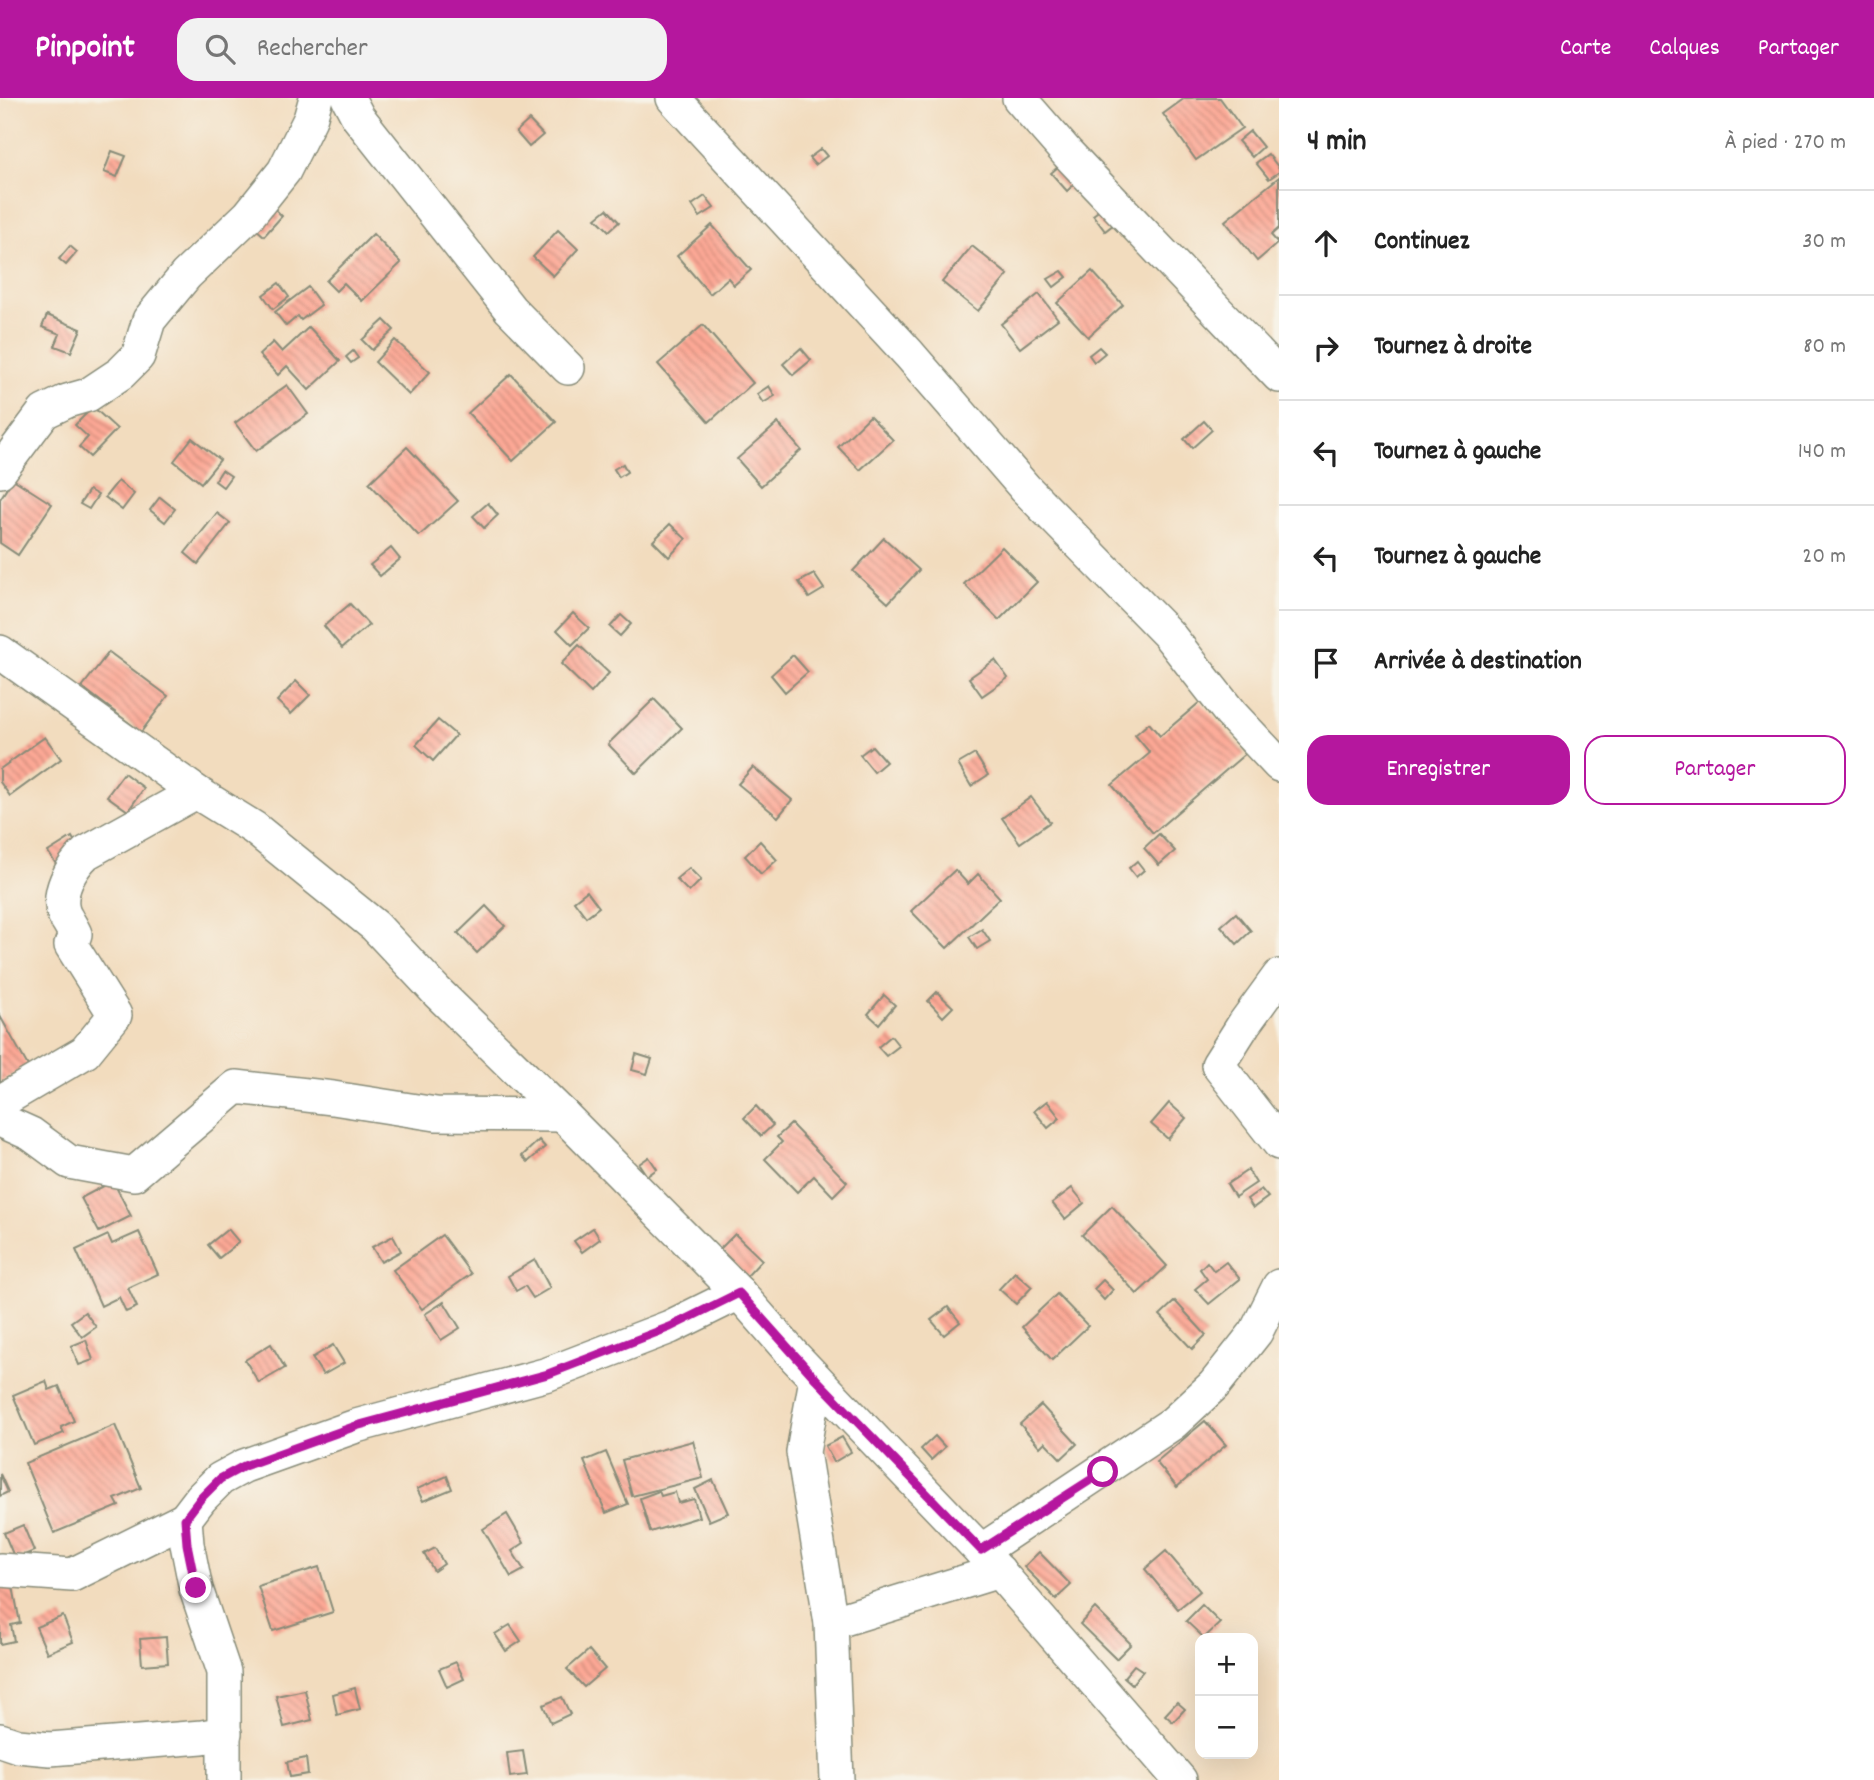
<!DOCTYPE html>
<html lang="fr">
<meta charset="utf-8">
<style>
body{margin:0;font-family:Dekko,sans-serif;background:#f2f2f2;color:#222}
.controls{position:absolute;right:21px;bottom:21px;display:grid;overflow:hidden;border-radius:14px;box-shadow:0 7px 28px #0002}
.controls button{width:63px;height:63px;display:grid;place-items:center;padding:0;border:0;border-bottom:2px solid #e0e0e0;background:#fff;color:#222;font:35px sans-serif}
.stop{position:absolute;width:21px;height:21px;margin:-16px;border:5px solid #b5179e;border-radius:50%;background:#fff}
.stop.end{background:#b5179e;border-color:#fff;box-shadow:0 2px 7px #0008}
.list{margin:0;padding:0;list-style:none}
h2{display:flex;justify-content:space-between;align-items:center;height:91px;margin:0;padding:0 28px;font-size:30px}
h2 small{font-size:23px;font-weight:400;color:#767676}
.list li{display:grid;grid-template-columns:46px 1fr auto;gap:21px;align-items:center;box-sizing:border-box;height:105px;padding:0 28px;border-top:2px solid #e0e0e0}
.list b{display:block;font-size:26px;white-space:nowrap}
.list em{font-size:23px;font-style:normal;color:#767676}
.actions{display:flex;gap:14px;padding:21px 28px}
.actions a{flex:1;padding:16px 0;border:2px solid #b5179e;border-radius:21px;text-align:center;font-size:24px;color:#b5179e}
.actions .main{background:#b5179e;color:#fff}
.icon{flex:none;width:38px;height:38px;fill:none;stroke:currentColor;stroke-width:2;stroke-linecap:round;stroke-linejoin:round}
.map{position:relative;flex:none;width:1279px;height:1682px;overflow:hidden}
header{display:flex;align-items:center;gap:42px;box-sizing:border-box;height:98px;padding:0 35px;background:#b5179e;color:#fff}
header strong{font-size:33px}
nav{display:flex;gap:38px;margin-inline-start:auto;font-size:24px}
.search{width:490px;height:63px;background:#f2f2f2;display:flex;align-items:center;gap:18px;box-sizing:border-box;padding:0 24px;border-radius:21px;color:#767676;font-size:26px}
main{display:flex}
aside{flex:1;background:#fff}
.map>svg:first-child{display:block}
</style>
<header>
<strong>Pinpoint</strong>
<div class="search"><svg class="icon" aria-label="search" viewBox="0 0 24 24"><circle cx="10" cy="10" r="6"/><path d="M15 15l6 6"/></svg>Rechercher</div>
<nav><a>Carte</a><a>Calques</a><a>Partager</a></nav>
</header>
<main>
<div class="map">
<svg width="1279" height="1682" viewBox="0 0 1279 1682">
<defs>
<pattern id="building-back-hatch" width="6" height="6" patternUnits="userSpaceOnUse" patternTransform="scale(1.75)"><rect width="6" height="6" fill="#fda895"/><path d="M-1 5l2 2M0 0l6 6M5-1l2 2" fill="none" stroke="#cc8a7a"/></pattern>
</defs>
<rect width="100%" height="100%" fill="#f7f3e8"/>
<filter id="ink" filterUnits="userSpaceOnUse"><feTurbulence type="fractalNoise" baseFrequency=".0143" numOctaves="2"/><feDisplacementMap in="SourceGraphic" scale="14" xChannelSelector="R" yChannelSelector="G"/><feConvolveMatrix kernelMatrix="1 2 1 2 8 2 1 2 1" color-interpolation-filters="sRGB"/></filter>
<filter id="wash" filterUnits="userSpaceOnUse"><feTurbulence type="fractalNoise" baseFrequency=".00686" numOctaves="4" result="noise"/><feDisplacementMap in="SourceGraphic" scale="28" xChannelSelector="R" yChannelSelector="G"/><feGaussianBlur stdDeviation="1.57" result="paint"/><feColorMatrix in="noise" values="0 0 0 0 0 0 0 0 0 0 0 0 0 0 0 0 0 1.4 0 .05"/><feComposite in="paint" operator="in"/></filter>
<g filter="url(#wash)">
<rect width="100%" height="100%" fill="#f2dcbe"/>
<g id="blocks">
<g fill="url(#building-back-hatch)">
<path d="M1185,0H1220L1242,30L1196,62L1163,16Z"/>
<path d="M529,22L543,37L529,49L516,34Z"/>
<path d="M1250,33L1263,49L1252,59L1238,43Z"/>
<path d="M821,51L827,58L815,67L809,60Z"/>
<path d="M112,53L126,58L117,79L104,74Z"/>
<path d="M1268,56L1279,70V74L1269,81L1256,65Z"/>
<path d="M1066,62L1082,79L1067,93L1051,75Z"/>
<path d="M1279,79V130L1271,137L1278,145L1257,163L1225,123Z"/>
<path d="M705,98L714,110L700,119L692,107Z"/>
<path d="M272,108L282,118L264,138L253,128Z"/>
<path d="M1105,108L1118,123L1105,133L1093,117Z"/>
<path d="M607,111L619,124L609,133L596,120Z"/>
<path d="M712,127L751,172L734,187L728,180L710,196L677,158Z"/>
<path d="M558,132L578,151L553,178L533,159Z"/>
<path d="M373,136L401,165L362,203L344,185L336,193L326,183Z"/>
<path d="M70,148L77,154L66,167L59,161Z"/>
<path d="M972,148L1008,177L978,213L942,184Z"/>
<path d="M1062,173L1067,179L1054,189L1048,181Z"/>
<path d="M1092,173L1123,207L1088,239L1057,205Z"/>
<path d="M279,185L289,199L273,211L263,197Z"/>
<path d="M308,189L321,207L301,222L298,218L286,228L275,214Z"/>
<path d="M1039,196L1058,221L1020,250L1001,226Z"/>
<path d="M47,217L81,231L71,254L55,248L60,236L42,229Z"/>
<path d="M384,222L394,232L372,252L362,242Z"/>
<path d="M703,227L753,285L709,324L658,266Z"/>
<path d="M309,229L340,263L309,292L287,268L278,277L259,257L273,244L282,254Z"/>
<path d="M395,242L430,274L409,297L375,264Z"/>
<path d="M1099,249L1105,255L1094,264L1089,257Z"/>
<path d="M801,250L811,262L793,277L783,266Z"/>
<path d="M353,253L358,260L351,265L346,259Z"/>
<path d="M511,276L556,324L513,363L468,315Z"/>
<path d="M287,287L308,316L256,353L235,325Z"/>
<path d="M769,288L775,298L763,305L757,296Z"/>
<path d="M93,309L117,331L90,359L79,349L88,339L75,327Z"/>
<path d="M870,318L893,342L860,372L838,349Z"/>
<path d="M1204,323L1212,332L1192,350L1184,341Z"/>
<path d="M778,325L801,352L761,388L737,361Z"/>
<path d="M192,340L220,362L201,385L174,363Z"/>
<path d="M407,349L458,403L419,438L369,385Z"/>
<path d="M623,366L627,374L619,379L614,371Z"/>
<path d="M222,372L231,378L223,389L215,383Z"/>
<path d="M13,381L52,406L18,457L0,445V401Z"/>
<path d="M118,383L134,396L122,412L105,399Z"/>
<path d="M89,392L98,397L89,411L80,406Z"/>
<path d="M160,399L175,411L165,424L150,412Z"/>
<path d="M488,405L498,417L484,430L473,418Z"/>
<path d="M217,415L230,425L198,466L185,455Z"/>
<path d="M670,426L686,441L669,459L653,443Z"/>
<path d="M884,440L919,472L888,505L853,473Z"/>
<path d="M1002,449L1037,484L999,522L964,486Z"/>
<path d="M391,450L400,461L380,478L370,467Z"/>
<path d="M814,476L824,491L809,500L799,484Z"/>
<path d="M350,506L369,527L342,550L324,528Z"/>
<path d="M573,515L589,530L572,547L557,532Z"/>
<path d="M621,517L631,526L620,538L610,529Z"/>
<path d="M579,547L609,575L591,595L561,566Z"/>
<path d="M109,554L168,598L141,634L82,589Z"/>
<path d="M793,557L808,574L785,594L771,577Z"/>
<path d="M995,562L1008,580L982,598L969,580Z"/>
<path d="M296,583L310,597L291,616L277,603Z"/>
<path d="M654,601L682,630L636,675L608,646Z"/>
<path d="M1200,604L1245,656L1153,735L1112,687L1150,655L1135,637L1149,625L1160,638Z"/>
<path d="M438,622L456,637L433,663L416,647Z"/>
<path d="M45,639L61,661L10,698L0,684V671Z"/>
<path d="M872,648L886,664L874,674L860,657Z"/>
<path d="M975,656L988,677L971,688L958,666Z"/>
<path d="M753,669L792,702L778,719L738,686Z"/>
<path d="M124,675L144,690L128,713L107,698Z"/>
<path d="M1031,699L1050,724L1020,745L1002,720Z"/>
<path d="M1159,736L1175,753L1159,767L1144,750Z"/>
<path d="M72,739L79,751L56,766L48,754Z"/>
<path d="M760,743L777,762L761,776L745,758Z"/>
<path d="M1137,763L1144,772L1136,779L1129,770Z"/>
<path d="M689,770L701,782L689,794L676,781Z"/>
<path d="M955,772L968,786L978,776L1000,800L947,850L911,813Z"/>
<path d="M587,793L599,809L586,819L574,803Z"/>
<path d="M486,808L505,828L477,855L458,835Z"/>
<path d="M1236,815L1251,833L1237,846L1221,828Z"/>
<path d="M982,831L990,843L977,851L969,839Z"/>
<path d="M937,894L953,909L943,919L928,903Z"/>
<path d="M884,897L895,907L879,926L868,916Z"/>
<path d="M0,918L28,968L0,984Z"/>
<path d="M891,938L899,948L886,958L878,949Z"/>
<path d="M636,956L652,961L647,976L632,972Z"/>
<path d="M1047,1003L1060,1020L1048,1030L1034,1013Z"/>
<path d="M1169,1005L1186,1020L1168,1041L1151,1026Z"/>
<path d="M756,1008L773,1027L761,1038L744,1020Z"/>
<path d="M791,1026L847,1084L833,1098L814,1078L797,1094L765,1061L782,1044L777,1039Z"/>
<path d="M539,1042L545,1049L528,1064L522,1058Z"/>
<path d="M649,1059L657,1071L647,1078L639,1066Z"/>
<path d="M1248,1072L1256,1085L1235,1099L1227,1086Z"/>
<path d="M113,1083L131,1118L99,1134L81,1100Z"/>
<path d="M1072,1090L1084,1105L1065,1121L1052,1105Z"/>
<path d="M1261,1091L1268,1099L1253,1110L1247,1101Z"/>
<path d="M1112,1108L1167,1168L1137,1196L1082,1137Z"/>
<path d="M593,1130L600,1141L582,1154L574,1143Z"/>
<path d="M228,1131L239,1144L219,1160L208,1147Z"/>
<path d="M139,1134L158,1176L128,1190L137,1209L126,1214L119,1199L101,1208L76,1152L108,1137L112,1146Z"/>
<path d="M735,1136L762,1162L747,1178L720,1151Z"/>
<path d="M442,1137L471,1176L422,1211L393,1172Z"/>
<path d="M393,1138L401,1153L381,1164L372,1149Z"/>
<path d="M535,1162L550,1190L533,1200L525,1188L516,1193L508,1178Z"/>
<path d="M1207,1164L1214,1173L1226,1164L1240,1181L1209,1206L1195,1191L1207,1181L1200,1171Z"/>
<path d="M1015,1174L1032,1189L1016,1206L999,1191Z"/>
<path d="M1103,1182L1113,1192L1104,1202L1094,1191Z"/>
<path d="M1057,1196L1088,1228L1052,1262L1022,1229Z"/>
<path d="M1175,1203L1206,1237L1192,1251L1160,1217Z"/>
<path d="M444,1204L460,1230L441,1242L425,1216Z"/>
<path d="M948,1209L960,1224L944,1237L931,1222Z"/>
<path d="M85,1214L96,1229L82,1239L71,1224Z"/>
<path d="M86,1242L93,1262L79,1267L71,1248Z"/>
<path d="M271,1246L285,1270L259,1285L245,1262Z"/>
<path d="M333,1247L344,1265L323,1277L312,1260Z"/>
<path d="M46,1283L49,1292L59,1288L74,1323L61,1329L64,1335L34,1347L13,1297Z"/>
<path d="M1041,1307L1077,1346L1061,1361L1045,1344L1040,1349L1020,1326Z"/>
<path d="M1205,1323L1226,1347L1177,1389L1156,1364Z"/>
<path d="M115,1327L141,1390L115,1401L119,1408L54,1435L25,1365Z"/>
<path d="M935,1338L945,1349L931,1362L921,1351Z"/>
<path d="M842,1339L851,1354L834,1364L825,1348Z"/>
<path d="M693,1343L703,1380L632,1398L622,1362Z"/>
<path d="M606,1354L628,1406L606,1415L584,1363Z"/>
<path d="M0,1376L8,1394L0,1398Z"/>
<path d="M447,1378L452,1391L423,1403L417,1391Z"/>
<path d="M713,1382L728,1415L709,1423L695,1391Z"/>
<path d="M659,1393L661,1398L675,1394L678,1405L694,1401L699,1419L650,1434L640,1400Z"/>
<path d="M507,1416L524,1445L512,1453L524,1472L511,1479L483,1431Z"/>
<path d="M23,1427L34,1453L15,1461L4,1435Z"/>
<path d="M435,1450L444,1466L434,1473L424,1456Z"/>
<path d="M1166,1453L1200,1493L1178,1511L1145,1471Z"/>
<path d="M1039,1454L1071,1487L1056,1501L1024,1469Z"/>
<path d="M319,1469L333,1514L273,1533L258,1488Z"/>
<path d="M12,1483L20,1525L11,1527L14,1543L0,1546V1486Z"/>
<path d="M1202,1507L1220,1525L1204,1540L1186,1523Z"/>
<path d="M1095,1510L1131,1546L1116,1561L1080,1526Z"/>
<path d="M63,1518L73,1544L47,1555L36,1529Z"/>
<path d="M510,1527L521,1543L506,1553L495,1536Z"/>
<path d="M166,1539L168,1565L142,1567L140,1541Z"/>
<path d="M589,1552L605,1571L584,1589L567,1571Z"/>
<path d="M456,1564L464,1581L447,1589L439,1571Z"/>
<path d="M1134,1567L1143,1573L1132,1586L1124,1579Z"/>
<path d="M355,1590L360,1611L337,1617L333,1596Z"/>
<path d="M305,1592L312,1622L284,1629L276,1598Z"/>
<path d="M562,1599L570,1616L551,1625L543,1607Z"/>
<path d="M1177,1604L1185,1611L1173,1624L1165,1617Z"/>
<path d="M523,1653L527,1677L510,1679L507,1655Z"/>
<path d="M306,1660L308,1676L290,1679L287,1664Z"/>
</g>
</g>
</g>
<g filter="url(#ink)">
<use href="#blocks" fill-opacity="0" stroke="#888c79" stroke-width="2"/>
<g fill="none" stroke-linecap="round" stroke-linejoin="round">
<defs>
<g id="minor">
<path d="M348,0L358,19L510,211L568,270"/>
<path d="M673,0L909,256L1025,390L1168,536L1231,616L1279,667"/>
<path d="M1019,0L1068,56L1279,278"/>
<path d="M0,373L44,314L67,303L88,297L121,275L138,258L149,222L186,177L249,117L284,73L310,21L316,0"/>
<path d="M0,554L196,694L254,730L375,828L437,894L563,1017L739,1195L795,1259L981,1453L1180,1682"/>
<path d="M1279,878L1244,926L1218,967L1279,1045"/>
<path d="M0,1004L85,954L115,917L71,847L75,836C72,829 67,822 64,816C56,795 71,769 86,755L196,694"/>
<path d="M0,1022L31,1036L69,1064L134,1076L236,989L333,1000L436,1016L563,1017"/>
<path d="M816,1281L803,1354L831,1525L837,1682"/>
<path d="M981,1453L1173,1325L1214,1287L1256,1234L1279,1188"/>
<path d="M0,1472L72,1477L185,1421"/>
<path d="M831,1525L999,1473"/>
<path d="M0,1642L18,1648L50,1651L202,1639L225,1635"/>
<path d="M224,1682V1574L196,1491L187,1446L185,1421L201,1400L220,1381L244,1368L356,1328L548,1276L670,1229L739,1195"/>
</g>
</defs>
<use href="#minor" stroke="#888c79" stroke-width="36"/>
<use href="#minor" stroke="#fff" stroke-width="33"/>
</g>
</g>
<g fill="none" stroke-linecap="round" stroke-linejoin="round" filter="url(#ink)">
<path stroke="#b5179e" stroke-width="9" d="M196,1490L187,1446L185,1421L201,1400L220,1381L244,1368L356,1328L548,1276L670,1229L739,1195L816,1281L981,1452L1103,1374"/>
</g>
</svg>
<div class="controls">
<button>+</button>
<button>−</button>
</div>
<div class="stop" style="left:1103px;top:1374px"></div>
<div class="stop end" style="left:196px;top:1490px"></div>
</div>
<aside>
<h2>4 min<small>À pied · 270 m</small></h2>
<ul class="list">
<li><svg class="icon" aria-label="ahead" viewBox="0 0 24 24"><path d="M12 20V5M6 11l6-6 6 6"/></svg><div><b>Continuez</b></div><em>30 m</em></li>
<li><svg class="icon" aria-label="right" viewBox="0 0 24 24"><path d="M7 20v-9h11M14 6l5 5-5 5"/></svg><div><b>Tournez à droite</b></div><em>80 m</em></li>
<li><svg class="icon" aria-label="left" viewBox="0 0 24 24"><path d="M17 20v-9H6M10 6l-5 5 5 5"/></svg><div><b>Tournez à gauche</b></div><em>140 m</em></li>
<li><svg class="icon" aria-label="left" viewBox="0 0 24 24"><path d="M17 20v-9H6M10 6l-5 5 5 5"/></svg><div><b>Tournez à gauche</b></div><em>20 m</em></li>
<li><svg class="icon" aria-label="arrive" viewBox="0 0 24 24"><path d="M6 21V4h12l-3 4 3 4H6"/></svg><div><b>Arrivée à destination</b></div></li>
</ul>
<div class="actions"><a class="main">Enregistrer</a><a>Partager</a></div>
</aside>
</main>
